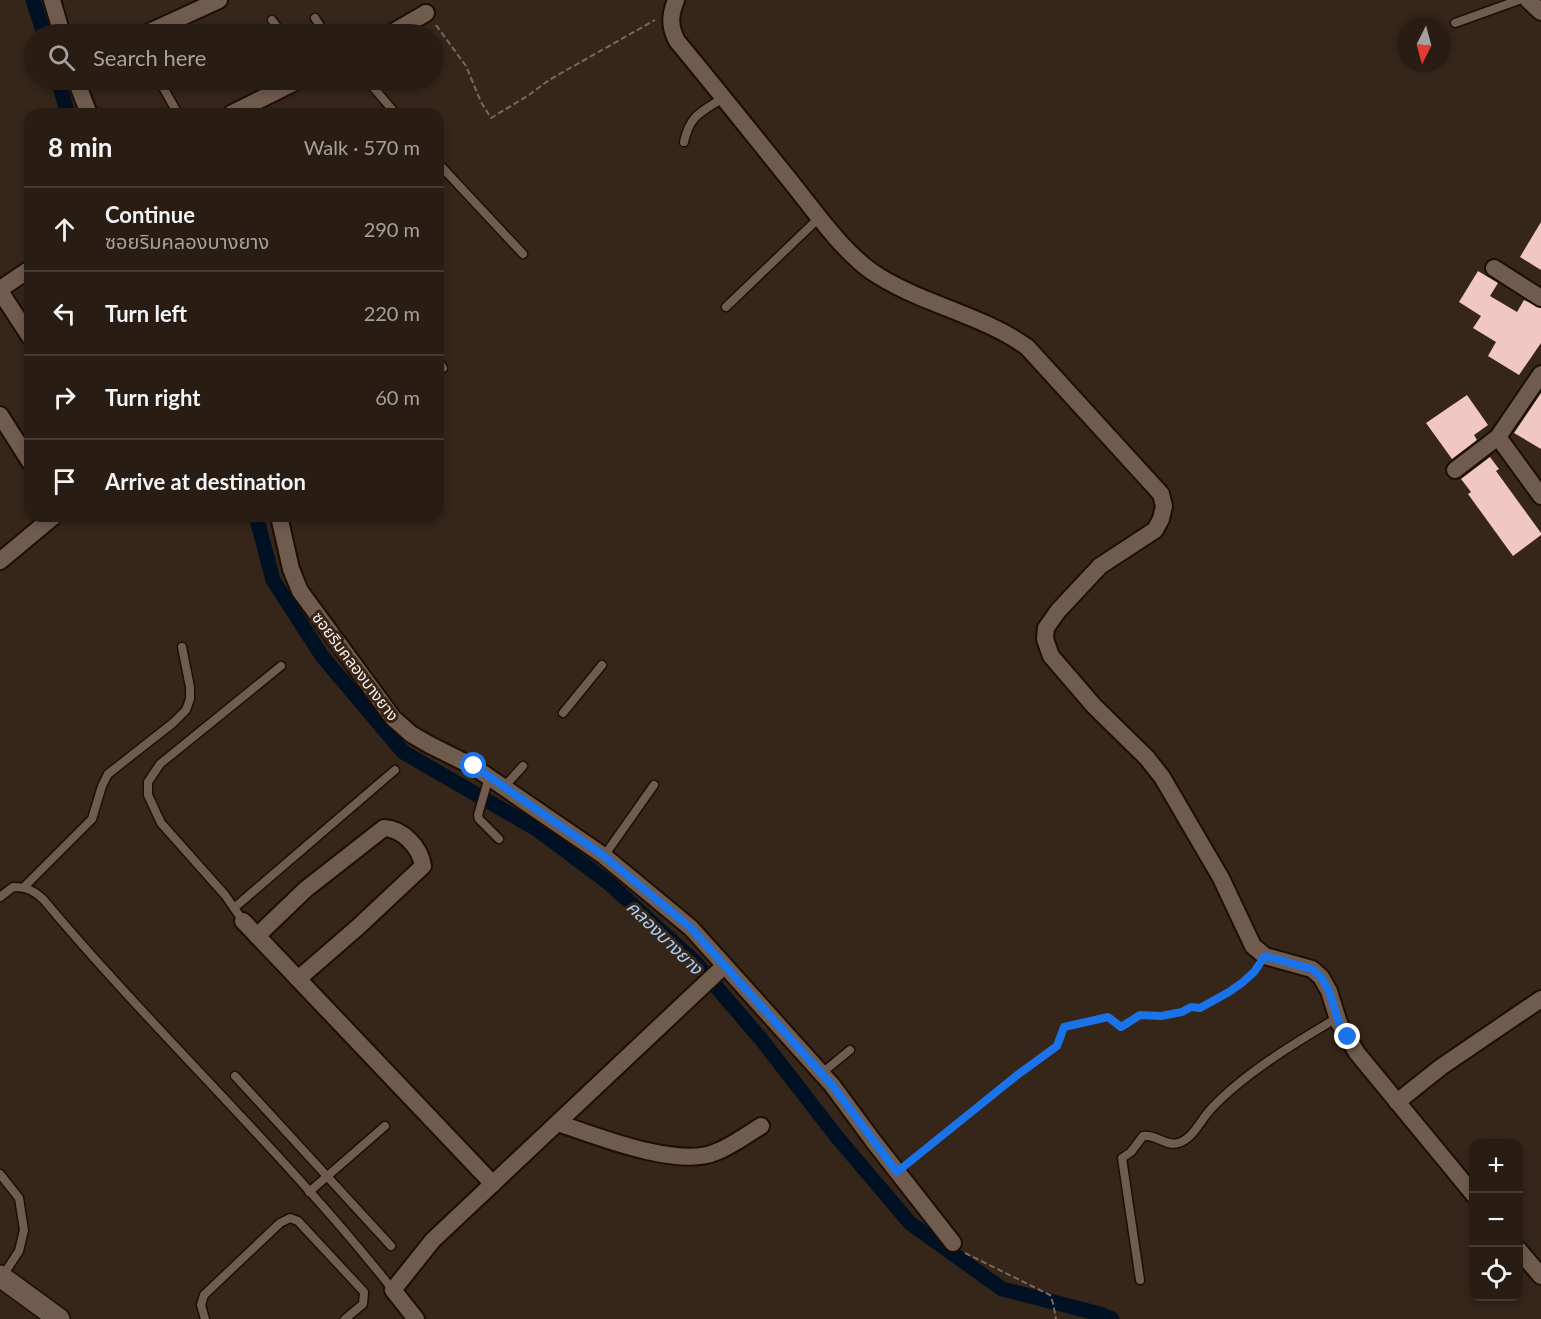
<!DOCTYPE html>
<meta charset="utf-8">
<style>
body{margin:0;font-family:Lato,"Noto Sans Thai",sans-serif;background:#30251c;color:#f1f3f6}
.controls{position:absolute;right:18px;bottom:18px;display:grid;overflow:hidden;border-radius:12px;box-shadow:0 3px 9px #0003}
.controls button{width:54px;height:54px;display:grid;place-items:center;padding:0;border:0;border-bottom:2px solid #443a33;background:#281c13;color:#f1f3f6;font:30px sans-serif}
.compass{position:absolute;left:1397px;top:18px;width:54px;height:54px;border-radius:50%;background:#281c13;box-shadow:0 3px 9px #0003;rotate:186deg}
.stop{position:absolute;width:18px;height:18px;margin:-14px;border:4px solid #1a73e8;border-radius:50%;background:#fff}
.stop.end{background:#1a73e8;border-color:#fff;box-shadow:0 2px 6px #0008}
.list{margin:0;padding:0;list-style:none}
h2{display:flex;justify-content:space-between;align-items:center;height:78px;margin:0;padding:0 24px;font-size:26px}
h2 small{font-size:20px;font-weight:400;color:#a5a1a0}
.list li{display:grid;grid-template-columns:39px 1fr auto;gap:18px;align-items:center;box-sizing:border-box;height:84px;padding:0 24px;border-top:2px solid #443a33}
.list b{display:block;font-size:22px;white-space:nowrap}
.list p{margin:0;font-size:20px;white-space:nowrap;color:#a5a1a0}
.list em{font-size:20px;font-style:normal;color:#a5a1a0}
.icon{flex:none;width:33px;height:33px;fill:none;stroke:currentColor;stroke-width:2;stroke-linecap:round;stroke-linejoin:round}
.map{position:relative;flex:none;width:1541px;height:1319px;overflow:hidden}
.search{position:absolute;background:#281c13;box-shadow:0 3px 9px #0003;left:24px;top:24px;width:420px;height:66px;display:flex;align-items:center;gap:15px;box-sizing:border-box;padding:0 21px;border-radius:33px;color:#a5a1a0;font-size:22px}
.panel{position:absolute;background:#281c13;box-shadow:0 3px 9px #0003;left:24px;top:108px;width:420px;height:414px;border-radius:18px}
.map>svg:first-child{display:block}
</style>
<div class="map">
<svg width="1541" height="1319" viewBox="0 0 1541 1319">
<rect width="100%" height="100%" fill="#362519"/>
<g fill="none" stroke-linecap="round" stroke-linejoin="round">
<g stroke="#011124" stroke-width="15">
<path d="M33,0L44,34"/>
<path d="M58,80L68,114"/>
<path d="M256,516L273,580L322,656L403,752L538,830L610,884L694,961L761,1039L837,1137L910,1223L1002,1289L1100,1314L1112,1319"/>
</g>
</g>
<g fill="#f0c7c1">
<path d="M1541,222V270L1520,257Z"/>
<path d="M1478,271L1498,283L1490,296L1517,312L1524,300L1541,308V343L1519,375L1488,356L1496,342L1473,328L1481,316L1459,302Z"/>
<path d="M1541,393V449L1514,433Z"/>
<path d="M1467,395L1488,425L1474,435L1477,440L1452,459L1426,423Z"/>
<path d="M1490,457L1499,469L1496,471L1541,533V535L1513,556L1468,494L1471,492L1461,479Z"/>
</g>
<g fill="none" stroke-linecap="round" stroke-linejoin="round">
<defs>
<g id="service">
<path d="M315,18L325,34"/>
<path d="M272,20L282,34"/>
<path d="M1455,23L1519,0"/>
<path d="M159,80L178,114"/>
<path d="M367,80L396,114"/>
<path d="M684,142C690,115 701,112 723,98"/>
<path d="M438,163L523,254"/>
<path d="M726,307L820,217"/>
<path d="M438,360L443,368"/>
<path d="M563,713L602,665"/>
<path d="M489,777L478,815L479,819L499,839"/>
<path d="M504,787L523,766"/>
<path d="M604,856L654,785"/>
<path d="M24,887L92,819L102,786L108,774L173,723L186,710L190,699V687L182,647"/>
<path d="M0,897L13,887C26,887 33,890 43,899C155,1033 285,1153 393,1290"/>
<path d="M234,908L395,770"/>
<path d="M243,921L225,895L161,823L148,795V782L160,764L281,666"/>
<path d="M822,1073L850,1050"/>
<path d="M235,1076L391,1246"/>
<path d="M0,1174L19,1198L24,1230L19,1251L2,1277"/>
<path d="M309,1192L385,1126"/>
<path d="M1140,1280L1122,1158L1131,1152L1143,1136C1156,1134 1167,1147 1178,1143C1193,1139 1200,1121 1210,1110C1242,1075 1296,1042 1337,1018"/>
<path d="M205,1319L201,1305L204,1295L280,1223L290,1218L298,1221L364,1292L363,1304L345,1319"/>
</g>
<g id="minor">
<path d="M52,0L62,34"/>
<path d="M676,0C670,15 669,26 677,41C716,88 754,136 792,183C815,212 842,250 871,271C919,304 979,313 1027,347L1161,494L1164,506L1161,519L1155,530L1100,566L1058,611L1046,628L1045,639L1051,656L1094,706L1147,758L1162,777L1221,878L1253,946L1265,956L1312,969L1321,977L1329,991L1339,1023L1357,1053L1474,1195"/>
<path d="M1528,0L1541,12"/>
<path d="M145,34L219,0"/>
<path d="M390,34L426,13"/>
<path d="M76,80L89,114"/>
<path d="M231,114L299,80"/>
<path d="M1494,268L1541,298"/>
<path d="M0,289L30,269"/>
<path d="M0,291L30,337"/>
<path d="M1541,374L1498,437L1541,496"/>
<path d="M0,415L30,462"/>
<path d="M1455,470L1498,437"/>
<path d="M279,516L291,569L300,591L393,718L411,734L430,745L474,767L604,856L691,928L832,1085L874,1142L953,1243"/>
<path d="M0,561L54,516"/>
<path d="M243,921L493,1184"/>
<path d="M257,936L306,889L384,828C403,829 420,847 423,866L358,927L298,979"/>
<path d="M1397,1102L1441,1067L1541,999"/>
<path d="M558,1123C596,1136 679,1169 716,1152C732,1146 746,1135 761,1126"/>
<path d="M1518,1249L1541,1276"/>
<path d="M416,1319L393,1290L433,1240L724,966"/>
</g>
<path id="tertiary" d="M0,1276L59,1319"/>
</defs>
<use href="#service" stroke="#1d0e04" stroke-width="11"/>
<use href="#minor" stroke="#1d0e04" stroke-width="20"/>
<use href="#tertiary" stroke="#1d0e04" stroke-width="24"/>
<g stroke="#78695e" stroke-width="2" stroke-dasharray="6 3" stroke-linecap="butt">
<path d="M436,25L466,66L481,102L491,118L529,95L549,80L655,20"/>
<path d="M908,1162L1015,1076L1057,1045L1064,1027L1108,1017L1121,1027L1140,1015L1161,1016L1182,1012L1191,1007L1200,1008L1229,992L1256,969"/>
<path d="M965,1253L1050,1295L1053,1303L1056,1319"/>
</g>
<use href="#service" stroke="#705c4f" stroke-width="8"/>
<use href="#minor" stroke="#705c4f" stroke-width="16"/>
<use href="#tertiary" stroke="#705c4f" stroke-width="21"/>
</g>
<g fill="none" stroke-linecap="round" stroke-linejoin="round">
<path stroke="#1a73e8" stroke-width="8" d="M474,766L604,856L691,928L832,1085L897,1172L1016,1076L1057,1046L1064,1027L1108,1017L1121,1027L1140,1015L1161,1016L1182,1012L1191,1007L1200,1008L1229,992L1243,982L1254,972L1265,956L1312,969L1321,977L1329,991L1339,1023L1348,1037"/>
</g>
<g text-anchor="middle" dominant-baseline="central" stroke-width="6" stroke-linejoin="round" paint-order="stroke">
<g font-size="16" fill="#fdf1e9" stroke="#362519">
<text transform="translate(356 666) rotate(53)">ซอยริมคลองบางยาง</text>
</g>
<g font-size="18" font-style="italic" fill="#a8d1fe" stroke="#362519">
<text transform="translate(665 937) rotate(44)">คลองบางยาง</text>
</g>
</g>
</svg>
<div class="controls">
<button>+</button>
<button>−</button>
<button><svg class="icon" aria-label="locate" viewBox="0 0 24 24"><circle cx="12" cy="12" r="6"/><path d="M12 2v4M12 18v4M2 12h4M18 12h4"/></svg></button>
</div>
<svg class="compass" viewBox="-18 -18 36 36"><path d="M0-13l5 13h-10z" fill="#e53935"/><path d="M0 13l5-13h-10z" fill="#a5a1a0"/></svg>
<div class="stop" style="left:474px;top:766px"></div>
<div class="stop end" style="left:1348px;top:1037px"></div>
<div class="search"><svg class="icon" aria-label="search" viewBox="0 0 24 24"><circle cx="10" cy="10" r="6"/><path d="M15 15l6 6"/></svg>Search here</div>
<section class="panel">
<h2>8 min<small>Walk · 570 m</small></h2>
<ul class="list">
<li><svg class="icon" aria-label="ahead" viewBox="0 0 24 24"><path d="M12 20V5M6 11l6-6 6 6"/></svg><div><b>Continue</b><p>ซอยริมคลองบางยาง</p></div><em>290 m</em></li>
<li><svg class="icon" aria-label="left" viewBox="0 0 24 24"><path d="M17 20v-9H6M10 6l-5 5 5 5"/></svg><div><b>Turn left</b></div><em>220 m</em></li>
<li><svg class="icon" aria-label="right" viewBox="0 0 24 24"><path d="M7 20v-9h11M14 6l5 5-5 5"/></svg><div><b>Turn right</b></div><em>60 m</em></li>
<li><svg class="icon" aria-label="arrive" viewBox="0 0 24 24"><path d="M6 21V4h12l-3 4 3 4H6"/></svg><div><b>Arrive at destination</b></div></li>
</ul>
</section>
</div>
